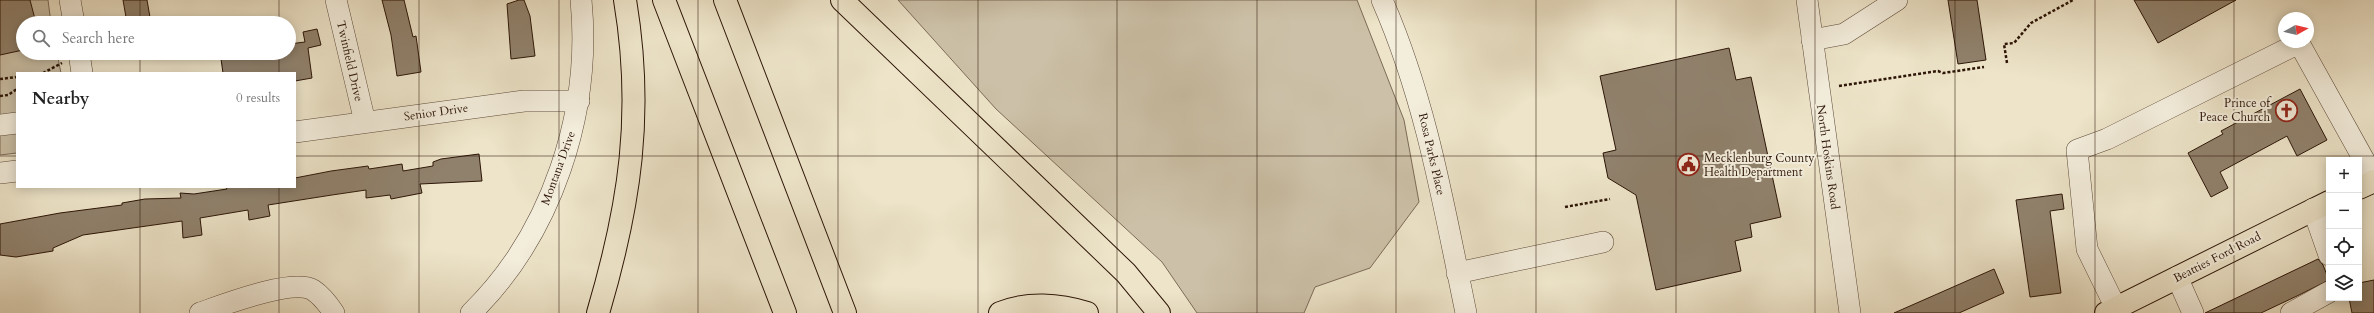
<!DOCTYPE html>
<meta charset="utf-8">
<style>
body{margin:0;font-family:Cardo,serif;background:#f2f2f2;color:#222}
.controls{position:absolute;right:12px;bottom:12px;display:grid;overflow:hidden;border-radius:0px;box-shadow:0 2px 10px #0003}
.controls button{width:36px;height:36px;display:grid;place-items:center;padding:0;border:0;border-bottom:1px solid #e0e0e0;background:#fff;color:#222;font:20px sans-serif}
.compass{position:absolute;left:2278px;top:12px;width:36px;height:36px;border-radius:50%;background:#fff;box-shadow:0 2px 10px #0003;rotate:82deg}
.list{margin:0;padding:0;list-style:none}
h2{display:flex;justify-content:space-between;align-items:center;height:52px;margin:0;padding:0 16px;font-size:17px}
h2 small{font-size:13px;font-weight:400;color:#767676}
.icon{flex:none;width:22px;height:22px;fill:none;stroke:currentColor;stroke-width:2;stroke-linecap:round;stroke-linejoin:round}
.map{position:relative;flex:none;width:2374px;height:313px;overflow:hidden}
.search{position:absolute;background:#fff;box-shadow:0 2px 10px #0003;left:16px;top:16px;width:280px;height:44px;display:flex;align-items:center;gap:10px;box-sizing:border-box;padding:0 14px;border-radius:22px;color:#767676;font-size:15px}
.panel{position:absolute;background:#fff;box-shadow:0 2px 10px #0003;left:16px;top:72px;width:280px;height:116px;border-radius:0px}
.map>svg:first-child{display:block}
</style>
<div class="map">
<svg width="2374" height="313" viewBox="0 0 2374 313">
<rect width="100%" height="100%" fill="#ede4c9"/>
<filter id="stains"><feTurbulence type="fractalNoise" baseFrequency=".005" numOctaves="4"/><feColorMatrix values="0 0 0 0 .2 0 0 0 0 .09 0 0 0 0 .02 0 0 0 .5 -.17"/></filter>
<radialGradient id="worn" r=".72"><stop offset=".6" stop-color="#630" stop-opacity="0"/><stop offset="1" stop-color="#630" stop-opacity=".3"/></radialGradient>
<g fill="#ccc1a8" stroke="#7c6b58">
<path d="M0,0H48L51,23H23V53H57L61,73H17V153L0,155Z"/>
<path d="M898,0H1357L1404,120L1419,202L1370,268L1315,287L1304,313H1197L1162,262L996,109Z"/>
</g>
<g fill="#90816c" stroke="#2c1507">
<path d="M0,0H30L36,23H23V50L0,55Z"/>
<path d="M123,0H147L151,23H127Z"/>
<path d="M382,0H404L413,37L416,36L421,72L397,76L391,35Z"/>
<path d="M519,0H524L530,16L535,56L511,59L507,4Z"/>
<path d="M1948,0H1977L1986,60L1958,64Z"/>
<path d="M2134,0H2236L2158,43Z"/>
<path d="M317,29L321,45L308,48L312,78L295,81V73H223L221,59L262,53H289V44L305,42L303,32Z"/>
<path d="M1729,48L1736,80L1751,77L1781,217L1750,224L1752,237L1735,241L1741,271L1656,290L1636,195L1608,178L1603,153L1616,150L1600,76Z"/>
<path d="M2300,89L2327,140L2297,156L2287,136L2220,172L2228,188L2211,197L2188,153L2223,134L2221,131Z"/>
<path d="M479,154L482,181L420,184L422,193L391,199L390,195L366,198V190L332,195L268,205L270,216L249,220L248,210L200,218L202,235L183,238L182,221L83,235L53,248V251L16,257L0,255V224L60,213L122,205V203L145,199L181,198L180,193L194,194L227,189L226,187H295V178L331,171L368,166L369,169L402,164L403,171L433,166V162L441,159Z"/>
<path d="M2062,194L2064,209L2050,211L2061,293L2030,297L2016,200Z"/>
<path d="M2318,259L2323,265L2329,280L2297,296L2261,313H2205Z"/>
<path d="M1994,269L2004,293L1959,313H1894Z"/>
<path d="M2374,280V313H2352L2349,298H2359V283Z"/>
</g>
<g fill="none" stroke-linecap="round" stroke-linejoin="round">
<defs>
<g id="minor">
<path d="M70,0L74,23"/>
<path d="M336,0L365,122"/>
<path d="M1382,0C1426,100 1444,207 1466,313"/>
<path d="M1807,0L1850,313"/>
<path d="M1812,40L1844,34L1897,0"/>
<path d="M79,53L82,73"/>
<path d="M0,125L17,123"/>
<path d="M295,132L524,101H579"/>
<path d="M0,173L17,171"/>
<path d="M2313,209L2329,255"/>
<path d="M1457,273L1603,242"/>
<path d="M2177,277L2193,313"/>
<path d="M2116,308L2087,249L2077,150L2107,139L2299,43L2374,178"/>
<path d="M200,313C223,305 293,278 313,290C322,296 328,304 334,313"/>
<path d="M471,313C552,234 592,112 581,0"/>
<path d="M2291,313L2329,292"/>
</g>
<g id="major">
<path d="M2359,188L2374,181"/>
<path d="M2106,313L2329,202"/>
</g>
<g id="highway">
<path d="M664,0L785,313"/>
<path d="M725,0L845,313"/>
<path d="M842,0L1126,273L1159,313"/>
<path d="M598,313C630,205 644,113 625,0"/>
<path d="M1000,313C1027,302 1059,304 1087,313"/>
</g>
</defs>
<use href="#minor" stroke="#5c4938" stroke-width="22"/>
<use href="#major" stroke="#2c1507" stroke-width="24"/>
<use href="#highway" stroke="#2c1507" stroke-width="24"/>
<g stroke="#2c1507" stroke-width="2.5" stroke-dasharray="3 2" stroke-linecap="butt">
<path d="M2007,63L2004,44L2014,43L2031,23L2073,0"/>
<path d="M43,73L62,63"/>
<path d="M0,79L17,77"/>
<path d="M1839,86L1938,71L1943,73L1984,67"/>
<path d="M0,96L8,95L17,89"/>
<path d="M1565,207L1610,199"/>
</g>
<use href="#minor" stroke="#f3eddc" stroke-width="21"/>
<use href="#major" stroke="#ede4c9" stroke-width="22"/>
<use href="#highway" stroke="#ede4c9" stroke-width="22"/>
</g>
<path fill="none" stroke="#2c1507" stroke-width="1" stroke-opacity="0.55" d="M140,0V23M279,0V23M419,0V313M559,0V313M698,0V313M838,0V313M978,0V313M1117,0V313M1257,0V313M1396,0V313M1536,0V313M1676,0V313M1815,0V313M1955,0V313M2095,0V313M2234,0V313M140,53V73M279,53V73M0,156H17M295,156H2374M140,187V313M279,187V313"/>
<defs>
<symbol id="church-ring" viewBox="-11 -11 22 22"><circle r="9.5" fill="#f3eddc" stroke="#8f2418" stroke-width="1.5"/><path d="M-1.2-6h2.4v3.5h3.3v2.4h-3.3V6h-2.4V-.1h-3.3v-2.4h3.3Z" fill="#8f2418"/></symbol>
<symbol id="civic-ring" viewBox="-11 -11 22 22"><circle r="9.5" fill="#f3eddc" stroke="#8f2418" stroke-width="1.5"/><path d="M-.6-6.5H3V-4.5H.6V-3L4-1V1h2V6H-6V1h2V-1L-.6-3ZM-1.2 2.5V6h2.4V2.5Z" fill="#8f2418"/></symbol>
</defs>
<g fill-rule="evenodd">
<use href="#church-ring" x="2274" y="98" width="25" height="25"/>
<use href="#civic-ring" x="1676" y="152" width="25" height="25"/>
</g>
<g text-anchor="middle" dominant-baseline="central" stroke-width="4" stroke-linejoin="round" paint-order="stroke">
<g font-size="12" fill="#2c1507" stroke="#f3eddc">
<text transform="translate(350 61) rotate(77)">Twinfield Drive</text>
<text transform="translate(436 112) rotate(-8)">Senior Drive</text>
<text transform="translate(1432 154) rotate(77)">Rosa Parks Place</text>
<text transform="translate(1828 157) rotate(82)">North Hoskins Road</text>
<text transform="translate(558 168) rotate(-70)">Montana Drive</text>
<text transform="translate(2217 257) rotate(-27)">Beatties Ford Road</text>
</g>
<g font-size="12" fill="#2c1507" stroke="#f3eddc" text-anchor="end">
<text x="2270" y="103">Prince of<tspan x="2270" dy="14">Peace Church</tspan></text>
<text x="1704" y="158" text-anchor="start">Mecklenburg County<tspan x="1704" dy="14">Health Department</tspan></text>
</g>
</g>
<rect width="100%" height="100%" filter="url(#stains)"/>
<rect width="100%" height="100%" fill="url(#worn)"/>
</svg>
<div class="controls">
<button>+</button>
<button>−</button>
<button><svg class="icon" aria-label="locate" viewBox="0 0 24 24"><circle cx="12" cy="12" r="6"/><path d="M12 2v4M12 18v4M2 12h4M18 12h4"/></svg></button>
<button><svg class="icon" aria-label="layers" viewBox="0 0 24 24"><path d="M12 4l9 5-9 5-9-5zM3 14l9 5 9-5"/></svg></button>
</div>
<svg class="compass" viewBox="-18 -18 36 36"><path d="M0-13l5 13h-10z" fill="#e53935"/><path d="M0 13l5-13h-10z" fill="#767676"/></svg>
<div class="search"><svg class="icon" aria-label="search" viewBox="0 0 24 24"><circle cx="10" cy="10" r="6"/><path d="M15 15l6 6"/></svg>Search here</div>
<section class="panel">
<h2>Nearby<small>0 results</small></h2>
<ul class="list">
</ul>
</section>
</div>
